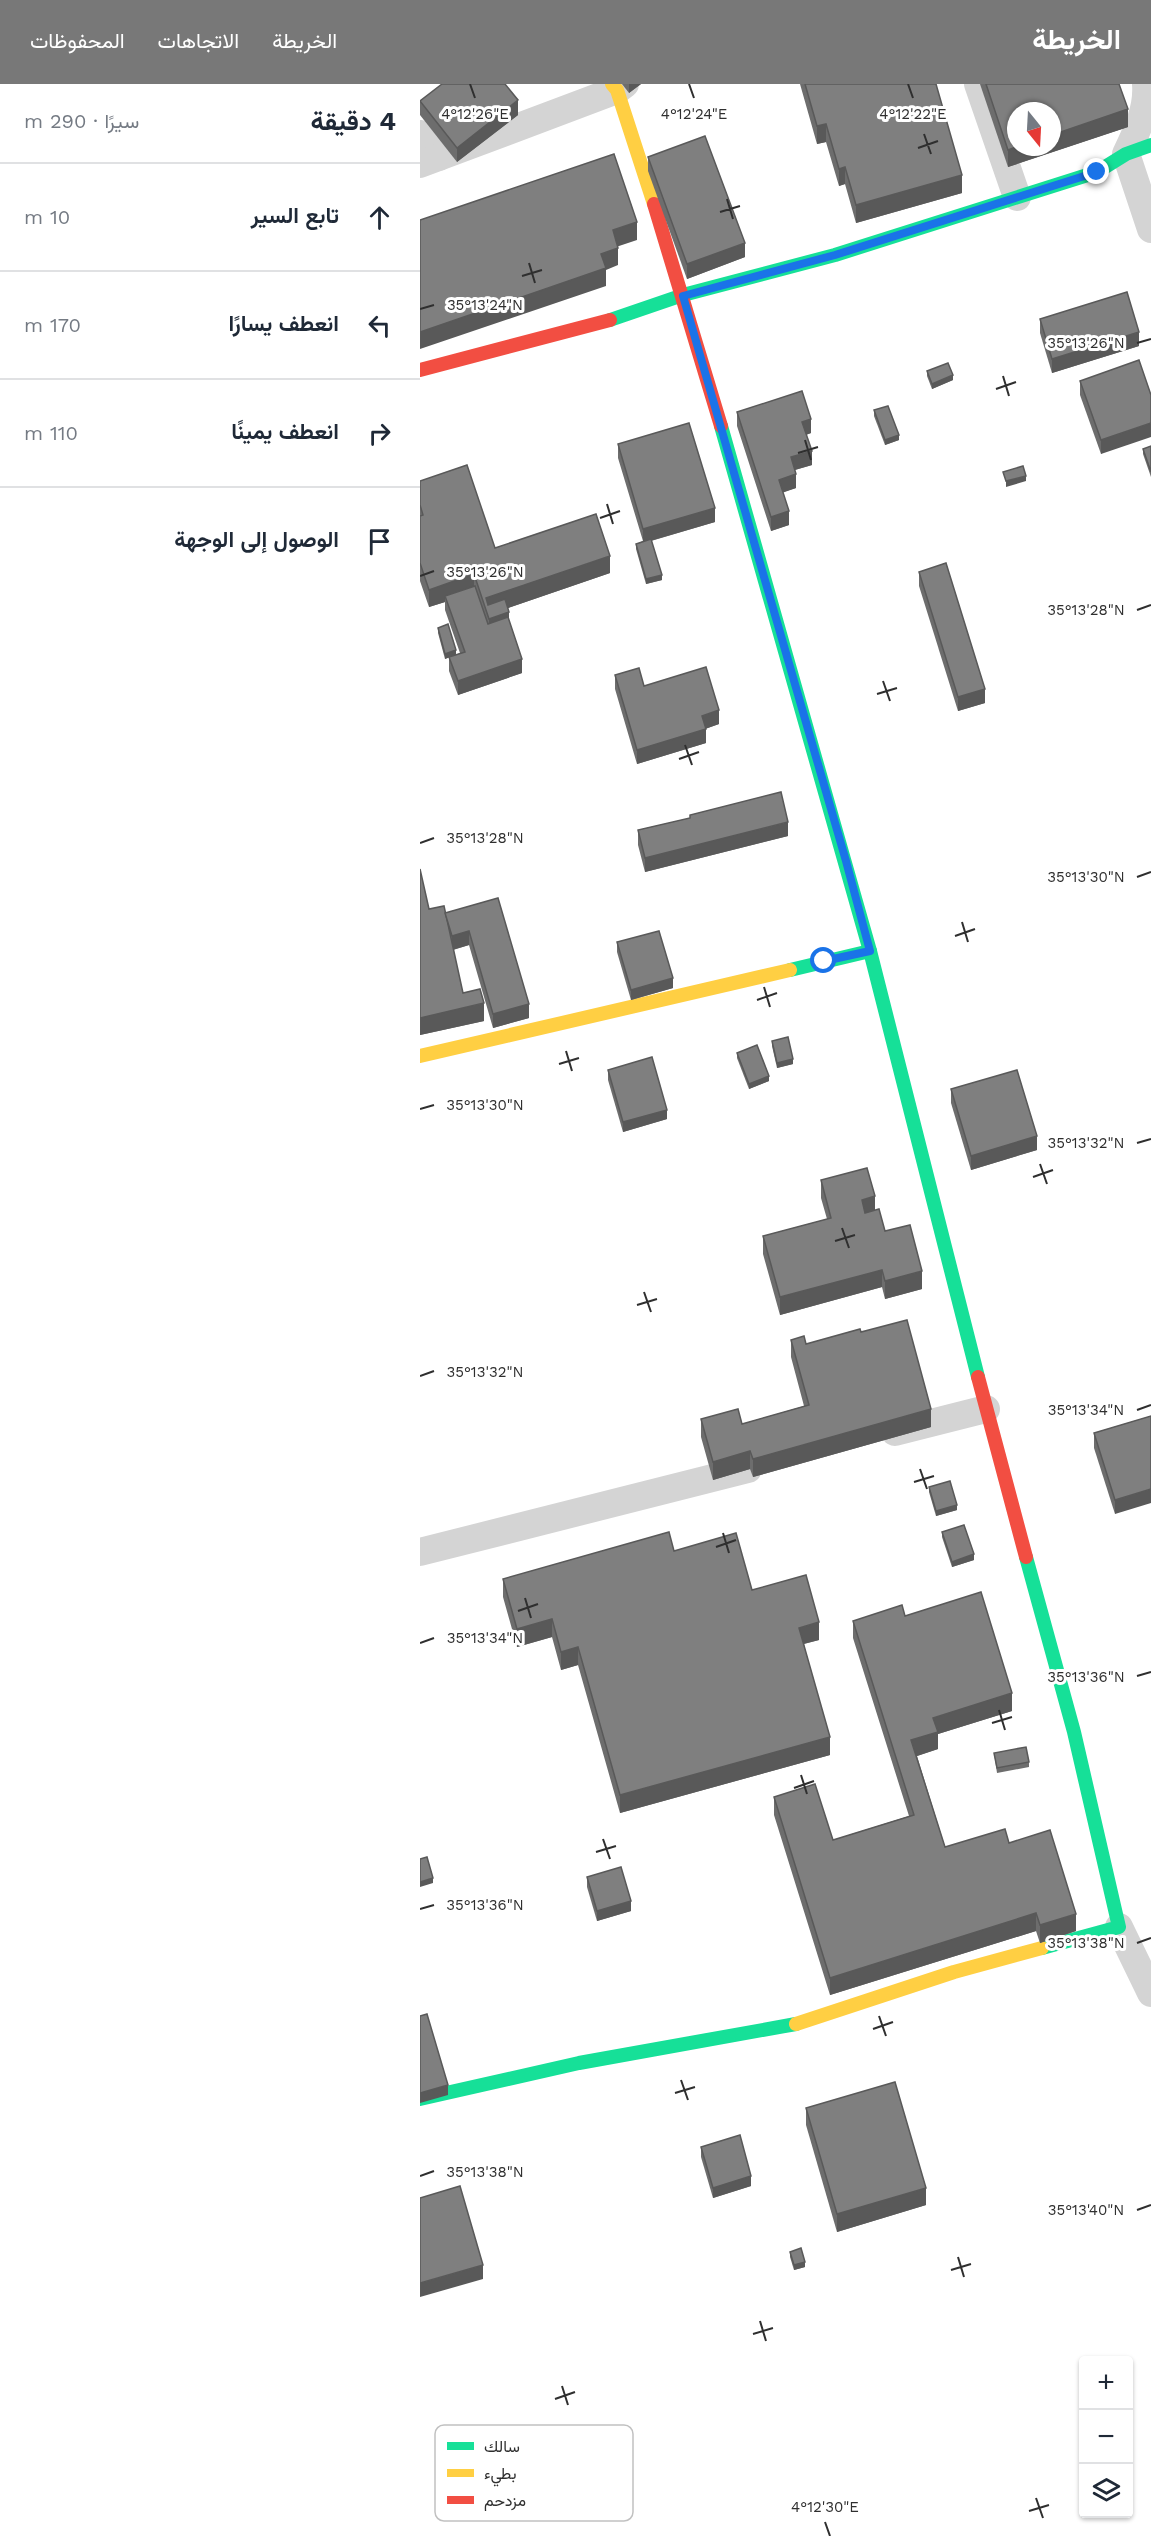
<!DOCTYPE html>
<html lang="ar">
<meta charset="utf-8">
<style>
body{margin:0;font-family:"Work Sans",Vazirmatn,sans-serif;background:#f6f6f7;color:#1f2937;direction:rtl}
.controls{position:absolute;right:18px;bottom:18px;display:grid;overflow:hidden;border-radius:6px;box-shadow:0 2px 4px #0004}
.controls button{width:54px;height:54px;display:grid;place-items:center;padding:0;border:0;border-bottom:2px solid #e0e1e3;background:#fff;color:#1f2937;font:30px sans-serif}
.compass{position:absolute;left:587px;top:18px;width:54px;height:54px;border-radius:50%;background:#fff;box-shadow:0 2px 4px #0004;rotate:162deg}
.stop{position:absolute;width:18px;height:18px;margin:-14px;border:4px solid #1a73e8;border-radius:50%;background:#fff}
.stop.end{background:#1a73e8;border-color:#fff;box-shadow:0 2px 6px #0008}
.list{margin:0;padding:0;list-style:none}
h2{display:flex;justify-content:space-between;align-items:center;height:78px;margin:0;padding:0 24px;font-size:26px}
h2 small{font-size:20px;font-weight:400;color:#747a83}
.list li{display:grid;grid-template-columns:39px 1fr auto;gap:18px;align-items:center;box-sizing:border-box;height:108px;padding:0 24px;border-top:2px solid #e0e1e3}
.list b{display:block;font-size:22px;white-space:nowrap}
.list em{font-size:20px;font-style:normal;color:#747a83}
.icon{flex:none;width:33px;height:33px;fill:none;stroke:currentColor;stroke-width:2;stroke-linecap:round;stroke-linejoin:round}
.map{position:relative;flex:none;width:731px;height:2452px;overflow:hidden;direction:ltr}
header{display:flex;align-items:center;gap:36px;box-sizing:border-box;height:84px;padding:0 30px;background:#787878;color:#fff}
header strong{font-size:28px}
nav{display:flex;gap:33px;margin-inline-start:auto;font-size:21px}
main{display:flex}
aside{flex:1;background:#fff}
.map>svg:first-child{display:block}
</style>
<header>
<strong>الخريطة</strong>
<nav><a>الخريطة</a><a>الاتجاهات</a><a>المحفوظات</a></nav>
</header>
<main>
<div class="map">
<svg width="731" height="2452" viewBox="0 0 731 2452">
<rect width="100%" height="100%" fill="#fff"/>
<g fill="none" stroke-linecap="round" stroke-linejoin="round">
<g stroke="#d4d4d4" stroke-width="28">
<path d="M558,0L597,113"/>
<path d="M726,0C728,25 717,47 706,70L731,145"/>
<path d="M0,50L19,73"/>
<path d="M0,80L197,6L205,0"/>
<path d="M475,1348L566,1325"/>
<path d="M0,1468L328,1385"/>
<path d="M699,1843L731,1909"/>
</g>
<g stroke="#16e098" stroke-width="14">
<path d="M190,236L263,211L415,171L677,88L706,70L731,61"/>
<path d="M301,342L450,867L370,886"/>
<path d="M450,867L558,1293"/>
<path d="M606,1473L654,1648L699,1843L622,1864"/>
<path d="M0,2015L159,1979L376,1940"/>
</g>
<g stroke="#ffcf43" stroke-width="14">
<path d="M192,0L197,6L234,120"/>
<path d="M0,972L370,886"/>
<path d="M376,1940L534,1888L622,1864"/>
</g>
<g stroke="#f24e42" stroke-width="14">
<path d="M234,120L301,342"/>
<path d="M0,286L190,236"/>
<path d="M558,1293L606,1473"/>
</g>
</g>
<g fill="#6d6d6d">
<path d="M202,0H221L209,9Z"/>
<path d="M380,0H516L542,109L436,139L425,100L419,102L406,58L397,60Z"/>
<path d="M560,0H699L708,43L588,83Z"/>
<path d="M0,17L98,31L37,78L0,31Z"/>
<path d="M228,73L325,173L267,195L228,87Z"/>
<path d="M620,235L719,262L632,289L620,249Z"/>
<path d="M507,287L533,296L512,305L507,292Z"/>
<path d="M660,297L731,311L681,370L660,311Z"/>
<path d="M454,326L479,356L465,361L454,332Z"/>
<path d="M317,328L391,349L386,351L392,381L375,386L376,404L363,408L369,441L351,447L317,342Z"/>
<path d="M198,360L295,438L231,457L242,496L226,500L216,465V460L223,457L198,374Z"/>
<path d="M731,362V393L723,370V365Z"/>
<path d="M0,397L75,464L190,489L88,524L89,536L102,589L38,611L29,587V573L25,575L18,549V544L36,571L40,569L25,526V518L9,523L0,497Z"/>
<path d="M499,488L565,619L538,627L499,502Z"/>
<path d="M195,591L224,602L299,640L285,645L286,659L217,680L195,605Z"/>
<path d="M270,731L368,752L225,788L218,761V746L270,734Z"/>
<path d="M78,814L109,934L73,944L49,861L33,866L43,909L64,937L0,951L9,825L25,829Z"/>
<path d="M197,858L253,904L211,916L197,868Z"/>
<path d="M352,957L373,980L357,984L352,962Z"/>
<path d="M317,969L349,997L329,1005L317,974Z"/>
<path d="M188,986L247,1035L203,1048L188,996Z"/>
<path d="M531,1005L617,1066L551,1086L531,1019Z"/>
<path d="M401,1096L455,1127L465,1147L502,1205L465,1215L462,1203L360,1231L343,1170V1152L407,1135L401,1114Z"/>
<path d="M441,1248L511,1343L333,1393L330,1385L293,1396L281,1353V1335L322,1340L384,1322L371,1273V1256L386,1260Z"/>
<path d="M731,1332L695,1430L674,1364V1349Z"/>
<path d="M509,1403L537,1426L516,1432L509,1408Z"/>
<path d="M522,1448L554,1476L532,1483L522,1453Z"/>
<path d="M254,1467L332,1506L399,1556L384,1560L410,1671L200,1729L158,1581L141,1586L132,1553L97,1563L83,1513V1495Z"/>
<path d="M485,1532L592,1627L518,1650V1665L497,1672L525,1763L589,1759L656,1847L620,1859L616,1847L410,1911L354,1731V1713L413,1756L489,1732L433,1554V1537Z"/>
<path d="M574,1669L609,1678V1683L577,1689Z"/>
<path d="M167,1793L211,1827L177,1837L167,1803Z"/>
<path d="M386,2024L506,2121L417,2148L386,2041Z"/>
<path d="M281,2063L331,2102L293,2114L281,2073Z"/>
<path d="M370,2168L385,2183L374,2186L370,2173Z"/>
</g>
<g fill="#595959">
<path d="M209,0H221L209,9Z"/>
<path d="M98,16V31L37,78V64Z"/>
<path d="M708,25V43L588,83V66L596,63H632V51Z"/>
<path d="M406,40V58L397,60V42Z"/>
<path d="M425,83V100L419,102V85Z"/>
<path d="M542,91V109L436,139V121Z"/>
<path d="M217,138V156L193,164V146Z"/>
<path d="M325,159V173L267,195V180Z"/>
<path d="M198,164V181L186,186V202L0,265V248L181,170Z"/>
<path d="M719,248V262L632,289V275Z"/>
<path d="M533,291V296L512,305V300Z"/>
<path d="M391,335V349L382,352V338Z"/>
<path d="M731,339V353L681,370V356Z"/>
<path d="M479,351V356L465,361V356Z"/>
<path d="M392,367V381L371,387V373Z"/>
<path d="M376,390V404L359,410V396Z"/>
<path d="M606,392V397L586,403V397Z"/>
<path d="M295,424V438L223,459V445Z"/>
<path d="M369,427V441L351,447V433Z"/>
<path d="M190,472V489L68,531L66,514Z"/>
<path d="M54,490V508L25,512V518L9,523V506Z"/>
<path d="M242,491V496L226,500V495Z"/>
<path d="M89,528V546L69,553V535Z"/>
<path d="M36,566V571L25,575V570Z"/>
<path d="M102,575V589L38,611V597Z"/>
<path d="M565,605V619L538,627V613Z"/>
<path d="M299,626V640L282,646V632Z"/>
<path d="M286,645V659L217,680V666Z"/>
<path d="M368,738V752L225,788V774Z"/>
<path d="M49,847V861L32,866V852Z"/>
<path d="M253,894V904L211,916V906Z"/>
<path d="M64,919V937L0,951V934Z"/>
<path d="M109,920V934L73,944V930Z"/>
<path d="M373,975V980L357,984V979Z"/>
<path d="M349,992V997L329,1005V1000Z"/>
<path d="M247,1026V1035L203,1048V1038Z"/>
<path d="M617,1052V1066L551,1086V1072Z"/>
<path d="M455,1112V1130L442,1133V1116Z"/>
<path d="M462,1186V1203L360,1231V1213Z"/>
<path d="M502,1187V1205L465,1215V1197Z"/>
<path d="M511,1325V1343L333,1393V1375Z"/>
<path d="M330,1367V1385L293,1396V1378Z"/>
<path d="M731,1405V1419L695,1430V1416Z"/>
<path d="M537,1421V1426L516,1432V1427Z"/>
<path d="M554,1470V1476L532,1483V1478Z"/>
<path d="M132,1535V1553L97,1563V1545Z"/>
<path d="M399,1538V1556L379,1561V1544Z"/>
<path d="M158,1563V1581L141,1586V1568Z"/>
<path d="M592,1609V1627L518,1650V1665L491,1674V1656L513,1634Z"/>
<path d="M410,1653V1671L200,1729V1711Z"/>
<path d="M13,1794V1799L0,1803V1798Z"/>
<path d="M211,1817V1827L177,1837V1827Z"/>
<path d="M616,1829V1847L410,1911V1894Z"/>
<path d="M656,1830V1847L620,1859V1841Z"/>
<path d="M28,2001V2011L0,2019V2009Z"/>
<path d="M331,2092V2102L293,2114V2104Z"/>
<path d="M506,2104V2121L417,2148V2130Z"/>
<path d="M385,2178V2183L374,2186V2181Z"/>
<path d="M63,2181V2195L0,2213V2199Z"/>
</g>
<g fill="#7f7f7f" stroke="#595959" stroke-width="1.5">
<path d="M22,0H85L98,16L37,64L0,17Z"/>
<path d="M385,0H516L542,91L436,121L425,83L419,85L406,40L397,42Z"/>
<path d="M566,0H699L708,25L632,51V27H596V63L588,66Z"/>
<path d="M285,52L325,159L267,180L228,73Z"/>
<path d="M194,70L217,138L193,146L198,164L181,170L186,184L0,248V136Z"/>
<path d="M707,208L719,248L632,275L620,235Z"/>
<path d="M719,276L731,311V339L681,356L660,297Z"/>
<path d="M528,279L533,291L512,300L507,287Z"/>
<path d="M382,307L391,335L382,338L392,367L371,373L376,390L359,396L369,427L351,433L317,328Z"/>
<path d="M468,322L479,351L465,356L454,326Z"/>
<path d="M269,339L295,424L223,445L198,360Z"/>
<path d="M731,362V388L723,365Z"/>
<path d="M47,381L75,464L176,430L190,472L66,514L68,521L85,515L89,528L69,535L54,490L9,506L0,479V432L3,431L0,421V397Z"/>
<path d="M603,382L606,392L586,397L583,388Z"/>
<path d="M231,455L242,491L226,495L216,460Z"/>
<path d="M526,479L565,605L538,613L499,488Z"/>
<path d="M55,502L68,540L88,533L102,575L38,597L29,573L45,568L25,512Z"/>
<path d="M28,540L36,566L25,570L18,544Z"/>
<path d="M286,583L299,626L282,632L286,645L217,666L195,591L219,584L224,602Z"/>
<path d="M361,708L368,738L225,774L218,746L270,734V731Z"/>
<path d="M0,785L9,825L24,822L43,909L60,905L64,919L0,934Z"/>
<path d="M78,814L109,920L73,930L49,847L32,852L25,829Z"/>
<path d="M239,847L253,894L211,906L197,858Z"/>
<path d="M368,953L373,975L357,979L352,957Z"/>
<path d="M337,961L349,992L329,1000L317,969Z"/>
<path d="M232,973L247,1026L203,1038L188,986Z"/>
<path d="M597,986L617,1052L551,1072L531,1005Z"/>
<path d="M447,1084L455,1112L442,1116L445,1129L459,1125L465,1147L490,1141L502,1187L465,1197L462,1186L360,1213L343,1152L411,1134L401,1096Z"/>
<path d="M487,1236L511,1325L333,1375L330,1367L293,1378L281,1335L318,1325L322,1340L389,1321L371,1256L384,1252L386,1260L440,1245L441,1248Z"/>
<path d="M731,1332V1405L695,1416L674,1349Z"/>
<path d="M530,1397L537,1421L516,1427L509,1403Z"/>
<path d="M544,1441L554,1470L532,1478L522,1448Z"/>
<path d="M249,1448L254,1467L316,1449L332,1506L386,1491L399,1538L379,1544L410,1653L200,1711L158,1563L141,1568L132,1535L97,1545L83,1495Z"/>
<path d="M561,1508L592,1609L513,1634L518,1648L491,1656L525,1763L585,1745L589,1759L630,1746L656,1830L620,1841L616,1829L410,1894L354,1713L395,1700L413,1756L494,1731L433,1537L482,1521L485,1532Z"/>
<path d="M606,1663L609,1678L577,1684L574,1669Z"/>
<path d="M7,1773L13,1794L0,1798V1775Z"/>
<path d="M201,1783L211,1817L177,1827L167,1793Z"/>
<path d="M7,1930L28,2001L0,2009V1932Z"/>
<path d="M475,1998L506,2104L417,2130L386,2024Z"/>
<path d="M320,2051L331,2092L293,2104L281,2063Z"/>
<path d="M40,2102L63,2181L0,2199V2114Z"/>
<path d="M381,2164L385,2178L374,2181L370,2168Z"/>
</g>
<g fill="none" stroke-linecap="round" stroke-linejoin="round">
<path stroke="#1a73e8" stroke-width="8" d="M404,877L450,867L426,777L263,212L415,171L677,88"/>
</g>
<path fill="none" stroke="#2f2f2f" stroke-width="2" d="M50,0L55,14M269,0L274,14M488,0L493,14M504,50L511,70M498,64L518,57M307,115L313,135M300,128L320,122M109,179L115,199M102,192L122,186M0,225L14,221M717,259L731,255M583,292L589,312M576,305L596,298M385,356L391,376M378,369L398,363M187,420L193,440M180,434L200,427M0,492L14,487M717,526L731,521M463,597L470,617M457,610L477,604M265,661L272,681M259,675L279,668M0,759L14,754M717,793L731,788M542,838L548,858M535,852L555,845M344,903L350,923M337,916L357,909M146,967L152,987M139,980L159,974M0,1025L14,1021M717,1059L731,1055M620,1080L627,1100M613,1093L633,1086M422,1144L429,1164M415,1157L435,1151M224,1208L231,1228M217,1221L237,1215M0,1292L14,1287M717,1326L731,1321M500,1385L507,1405M494,1398L514,1392M303,1449L309,1469M296,1463L316,1456M105,1514L111,1534M98,1527L118,1520M0,1559L14,1554M717,1592L731,1588M579,1626L585,1646M572,1639L592,1633M381,1691L387,1710M374,1704L394,1697M183,1755L190,1775M176,1768L196,1762M0,1825L14,1821M717,1859L731,1854M459,1932L466,1952M453,1945L473,1938M261,1996L268,2016M255,2009L275,2003M0,2092L14,2087M717,2126L731,2121M538,2173L544,2193M531,2186L551,2180M340,2237L346,2257M333,2250L353,2244M142,2302L148,2321M135,2315L155,2308M616,2414L623,2434M609,2427L629,2421M405,2438L410,2452"/>
<rect x="15" y="2341" width="198" height="96" rx="9" fill="#fff" stroke="#c1c1c1" stroke-width="1.5"/>
<rect x="27" y="2358" width="27" height="8" fill="#16e098"/>
<rect x="27" y="2385" width="27" height="8" fill="#ffcf43"/>
<rect x="27" y="2412" width="27" height="8" fill="#f24e42"/>
<g font-size="16" fill="#2f2f2f">
<text x="64" y="2368">سالك</text>
<text x="64" y="2395">بطيء</text>
<text x="64" y="2422">مزدحم</text>
</g>
<g font-size="15" text-anchor="middle" fill="#2f2f2f" stroke="#fff" stroke-width="6" stroke-linejoin="round" paint-order="stroke">
<text x="55" y="35">4°12'26"E</text>
<text x="274" y="35">4°12'24"E</text>
<text x="493" y="35">4°12'22"E</text>
<text x="65" y="226">35°13'24"N</text>
<text x="666" y="264">35°13'26"N</text>
<text x="65" y="493">35°13'26"N</text>
<text x="666" y="531">35°13'28"N</text>
<text x="65" y="759">35°13'28"N</text>
<text x="666" y="798">35°13'30"N</text>
<text x="65" y="1026">35°13'30"N</text>
<text x="666" y="1064">35°13'32"N</text>
<text x="65" y="1293">35°13'32"N</text>
<text x="666" y="1331">35°13'34"N</text>
<text x="65" y="1559">35°13'34"N</text>
<text x="666" y="1598">35°13'36"N</text>
<text x="65" y="1826">35°13'36"N</text>
<text x="666" y="1864">35°13'38"N</text>
<text x="65" y="2093">35°13'38"N</text>
<text x="666" y="2131">35°13'40"N</text>
<text x="405" y="2428">4°12'30"E</text>
</g>
</svg>
<div class="controls">
<button>+</button>
<button>−</button>
<button><svg class="icon" aria-label="layers" viewBox="0 0 24 24"><path d="M12 4l9 5-9 5-9-5zM3 14l9 5 9-5"/></svg></button>
</div>
<svg class="compass" viewBox="-18 -18 36 36"><path d="M0-13l5 13h-10z" fill="#e53935"/><path d="M0 13l5-13h-10z" fill="#747a83"/></svg>
<div class="stop" style="left:404px;top:877px"></div>
<div class="stop end" style="left:677px;top:88px"></div>
</div>
<aside>
<h2>4 دقيقة<small>سيرًا · 290 m</small></h2>
<ul class="list">
<li><svg class="icon" aria-label="ahead" viewBox="0 0 24 24"><path d="M12 20V5M6 11l6-6 6 6"/></svg><div><b>تابع السير</b></div><em>10 m</em></li>
<li><svg class="icon" aria-label="left" viewBox="0 0 24 24"><path d="M17 20v-9H6M10 6l-5 5 5 5"/></svg><div><b>انعطف يسارًا</b></div><em>170 m</em></li>
<li><svg class="icon" aria-label="right" viewBox="0 0 24 24"><path d="M7 20v-9h11M14 6l5 5-5 5"/></svg><div><b>انعطف يمينًا</b></div><em>110 m</em></li>
<li><svg class="icon" aria-label="arrive" viewBox="0 0 24 24"><path d="M6 21V4h12l-3 4 3 4H6"/></svg><div><b>الوصول إلى الوجهة</b></div></li>
</ul>
</aside>
</main>
